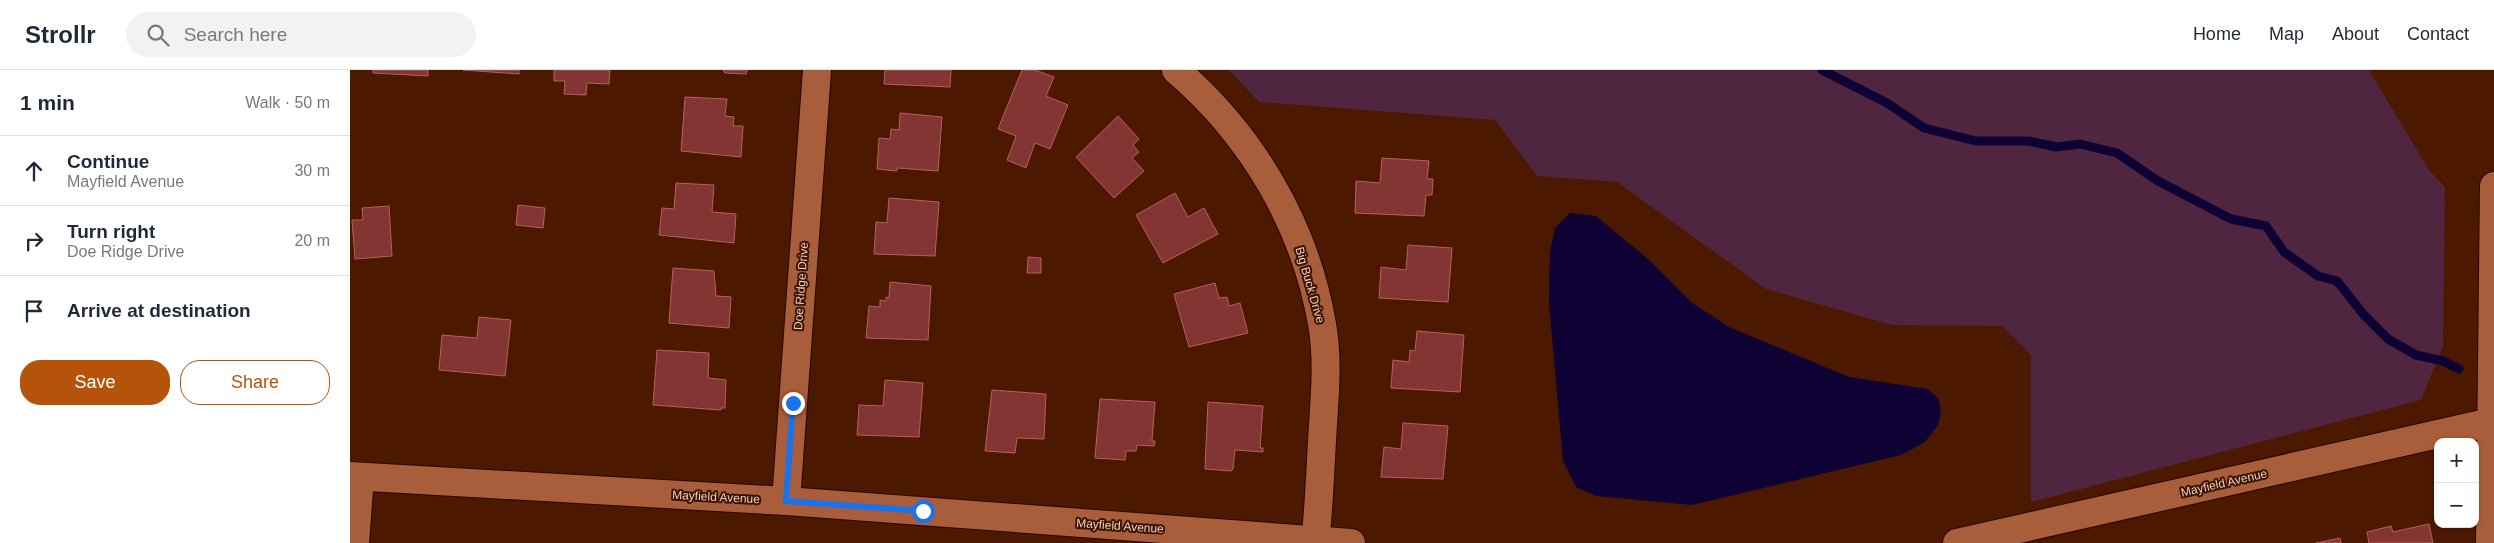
<!DOCTYPE html>
<meta charset="utf-8">
<style>
body{margin:0;font-family:Helvetica,sans-serif;background:#f2f2f3;color:#1f2937}
.controls{position:absolute;right:15px;bottom:15px;display:grid;overflow:hidden;border-radius:10px;box-shadow:0 1px 4px #0004}
.controls button{width:45px;height:45px;display:grid;place-items:center;padding:0;border:0;border-bottom:1px solid #e0e1e3;background:#fff;color:#1f2937;font:25px sans-serif}
.stop{position:absolute;width:15px;height:15px;margin:-11px;border:4px solid #1a73e8;border-radius:50%;background:#fff}
.stop.end{background:#1a73e8;border-color:#fff;box-shadow:0 1px 5px #0008}
.list{margin:0;padding:0;list-style:none}
h2{display:flex;justify-content:space-between;align-items:center;height:65px;margin:0;padding:0 20px;font-size:21px}
h2 small{font-size:16px;font-weight:400;color:#747a83}
.list li{display:grid;grid-template-columns:32px 1fr auto;gap:15px;align-items:center;box-sizing:border-box;height:70px;padding:0 20px;border-top:1px solid #e0e1e3}
.list b{display:block;font-size:19px;white-space:nowrap}
.list p{margin:0;font-size:16px;white-space:nowrap;color:#747a83}
.list em{font-size:16px;font-style:normal;color:#747a83}
.actions{display:flex;gap:10px;padding:15px 20px}
.actions a{flex:1;padding:11px 0;border:1px solid #b45309;border-radius:20px;text-align:center;font-size:18px;color:#b45309}
.actions .main{background:#b45309;color:#fff}
.icon{flex:none;width:28px;height:28px;fill:none;stroke:currentColor;stroke-width:2;stroke-linecap:round;stroke-linejoin:round}
.map{position:relative;flex:none;width:2144px;height:473px;overflow:hidden}
header{display:flex;align-items:center;gap:30px;box-sizing:border-box;height:70px;padding:0 25px;background:#fff;border-bottom:1px solid #e0e1e3}
header strong{font-size:24px}
nav{display:flex;gap:28px;margin-inline-start:auto;font-size:18px}
.search{width:350px;height:45px;background:#f2f2f3;display:flex;align-items:center;gap:12px;box-sizing:border-box;padding:0 18px;border-radius:28px;color:#747a83;font-size:19px}
main{display:flex}
aside{flex:1;background:#fff}
.map>svg:first-child{display:block}
</style>
<header>
<strong>Strollr</strong>
<div class="search"><svg class="icon" aria-label="search" viewBox="0 0 24 24"><circle cx="10" cy="10" r="6"/><path d="M15 15l6 6"/></svg>Search here</div>
<nav><a>Home</a><a>Map</a><a>About</a><a>Contact</a></nav>
</header>
<main>
<aside>
<h2>1 min<small>Walk · 50 m</small></h2>
<ul class="list">
<li><svg class="icon" aria-label="ahead" viewBox="0 0 24 24"><path d="M12 20V5M6 11l6-6 6 6"/></svg><div><b>Continue</b><p>Mayfield Avenue</p></div><em>30 m</em></li>
<li><svg class="icon" aria-label="right" viewBox="0 0 24 24"><path d="M7 20v-9h11M14 6l5 5-5 5"/></svg><div><b>Turn right</b><p>Doe Ridge Drive</p></div><em>20 m</em></li>
<li><svg class="icon" aria-label="arrive" viewBox="0 0 24 24"><path d="M6 21V4h12l-3 4 3 4H6"/></svg><div><b>Arrive at destination</b></div></li>
</ul>
<div class="actions"><a class="main">Save</a><a>Share</a></div>
</aside>
<div class="map">
<svg width="2144" height="473" viewBox="0 0 2144 473">
<rect width="100%" height="100%" fill="#4c1800"/>
<path fill="#502540" d="M879,0H2019L2079,100L2095,117L2093,276L2071,330L1681,432V285L1652,256L1542,255L1416,219L1267,112L1187,106L1145,50L909,32Z"/>
<path fill="#0e0235" d="M1220,143L1246,146L1298,189L1342,233L1379,257L1499,307L1577,319L1588,328L1591,341L1588,355L1575,372L1551,385L1342,435L1246,426L1226,417L1213,391L1199,232L1200,183L1205,158Z"/>
<g fill="none" stroke-linecap="round" stroke-linejoin="round">
<path stroke="#0e0235" stroke-width="9" d="M1472,0L1537,33L1574,58L1626,71H1679L1706,77L1730,74L1767,83L1808,111L1881,149L1916,156L1934,182L1968,206L1987,211L2014,245L2038,269L2066,285L2093,291L2109,299"/>
</g>
<g fill="#833533" stroke="#b5615d">
<path d="M23,0H78V6L23,3Z"/>
<path d="M113,0H169V4Z"/>
<path d="M204,0H260L259,14L237,13L236,25L214,24L215,11H204Z"/>
<path d="M373,0H397L396,4L375,3Z"/>
<path d="M535,0H601L600,17L534,14Z"/>
<path d="M672,0H685L704,7L696,26L718,35L700,79L685,73L676,98L657,90L666,66L648,59Z"/>
<path d="M335,27L377,29L375,46L384,47L383,56H393L391,87L331,81Z"/>
<path d="M550,43L592,47L588,101L547,98V101L527,99L529,68L540,69L541,59L549,60Z"/>
<path d="M768,46L789,69L783,75L789,82L782,88L794,101L764,128L726,87Z"/>
<path d="M1032,88L1079,91L1077,109H1083L1082,125H1076L1074,146L1005,143L1006,111L1030,113Z"/>
<path d="M326,113L364,115L362,142L386,144L384,173L309,165L312,138L324,139Z"/>
<path d="M825,123L838,147L854,138L868,164L813,193L786,145Z"/>
<path d="M539,128L589,132L585,186L524,184L526,152L537,153Z"/>
<path d="M168,135L195,138L193,158L166,155Z"/>
<path d="M39,136L42,186L5,189L2,150H13L12,138Z"/>
<path d="M1058,175L1102,178L1098,232L1029,228L1031,197L1056,200Z"/>
<path d="M678,187L691,188V203H677Z"/>
<path d="M323,198L364,201L366,226L381,227L379,258L319,253Z"/>
<path d="M540,212L581,216L578,270L516,268L519,236L530,237V230L536,231V227L539,228Z"/>
<path d="M865,213L869,228L877,227L879,236L890,233L898,263L839,277L824,224Z"/>
<path d="M129,247L161,250L155,306L89,300L92,265L127,268Z"/>
<path d="M1067,261L1114,265L1110,322L1041,318L1043,290L1059,292L1060,280L1065,281Z"/>
<path d="M307,280L359,283L358,308L376,310L375,338H371V340L303,335Z"/>
<path d="M535,310L573,313L569,367L507,365L509,335L533,336Z"/>
<path d="M642,320L696,324L694,369L667,368L665,383L635,381Z"/>
<path d="M750,329L805,332L802,371H805L804,376L787,375L786,381H776L775,390L745,388Z"/>
<path d="M858,332L913,336L910,378H913V382L885,380L883,399L881,401L855,399Z"/>
<path d="M1053,353L1098,356L1093,409L1031,407L1034,377L1051,379Z"/>
<path d="M2079,454L2083,473H2019L2017,462L2041,456L2043,462Z"/>
<path d="M1990,468L1991,473H1966Z"/>
</g>
<g fill="none" stroke-linecap="round" stroke-linejoin="round">
<defs>
<g id="minor">
<path d="M826,0C902,65 955,155 972,254C979,292 974,333 972,371C970,405 969,439 965,473"/>
<path d="M0,406L436,431L1001,473"/>
<path d="M436,431L467,0"/>
<path d="M5,473L10,407"/>
<path d="M1607,473L2141,352"/>
</g>
<path id="secondary" d="M2140,473L2144,116"/>
</defs>
<use href="#minor" stroke="#290600" stroke-width="30"/>
<use href="#secondary" stroke="#290600" stroke-width="30"/>
<use href="#minor" stroke="#a85d3b" stroke-width="28"/>
<use href="#secondary" stroke="#a85d3b" stroke-width="28"/>
</g>
<g fill="none" stroke-linecap="round" stroke-linejoin="round">
<path stroke="#1a73e8" stroke-width="6" d="M443,333L436,431L573,441"/>
</g>
<g text-anchor="middle" dominant-baseline="central" stroke-width="4" stroke-linejoin="round" paint-order="stroke">
<g font-size="12" fill="#f9cebc" stroke="#3a1403">
<text transform="translate(960 215) rotate(74)">Big Buck Drive</text>
<text transform="translate(451 216) rotate(-86)">Doe Ridge Drive</text>
<text transform="translate(1874 413) rotate(-13)">Mayfield Avenue</text>
<text transform="translate(366 427) rotate(3)">Mayfield Avenue</text>
<text transform="translate(770 456) rotate(4)">Mayfield Avenue</text>
</g>
</g>
</svg>
<div class="controls">
<button>+</button>
<button>−</button>
</div>
<div class="stop" style="left:573px;top:441px"></div>
<div class="stop end" style="left:443px;top:333px"></div>
</div>
</main>
